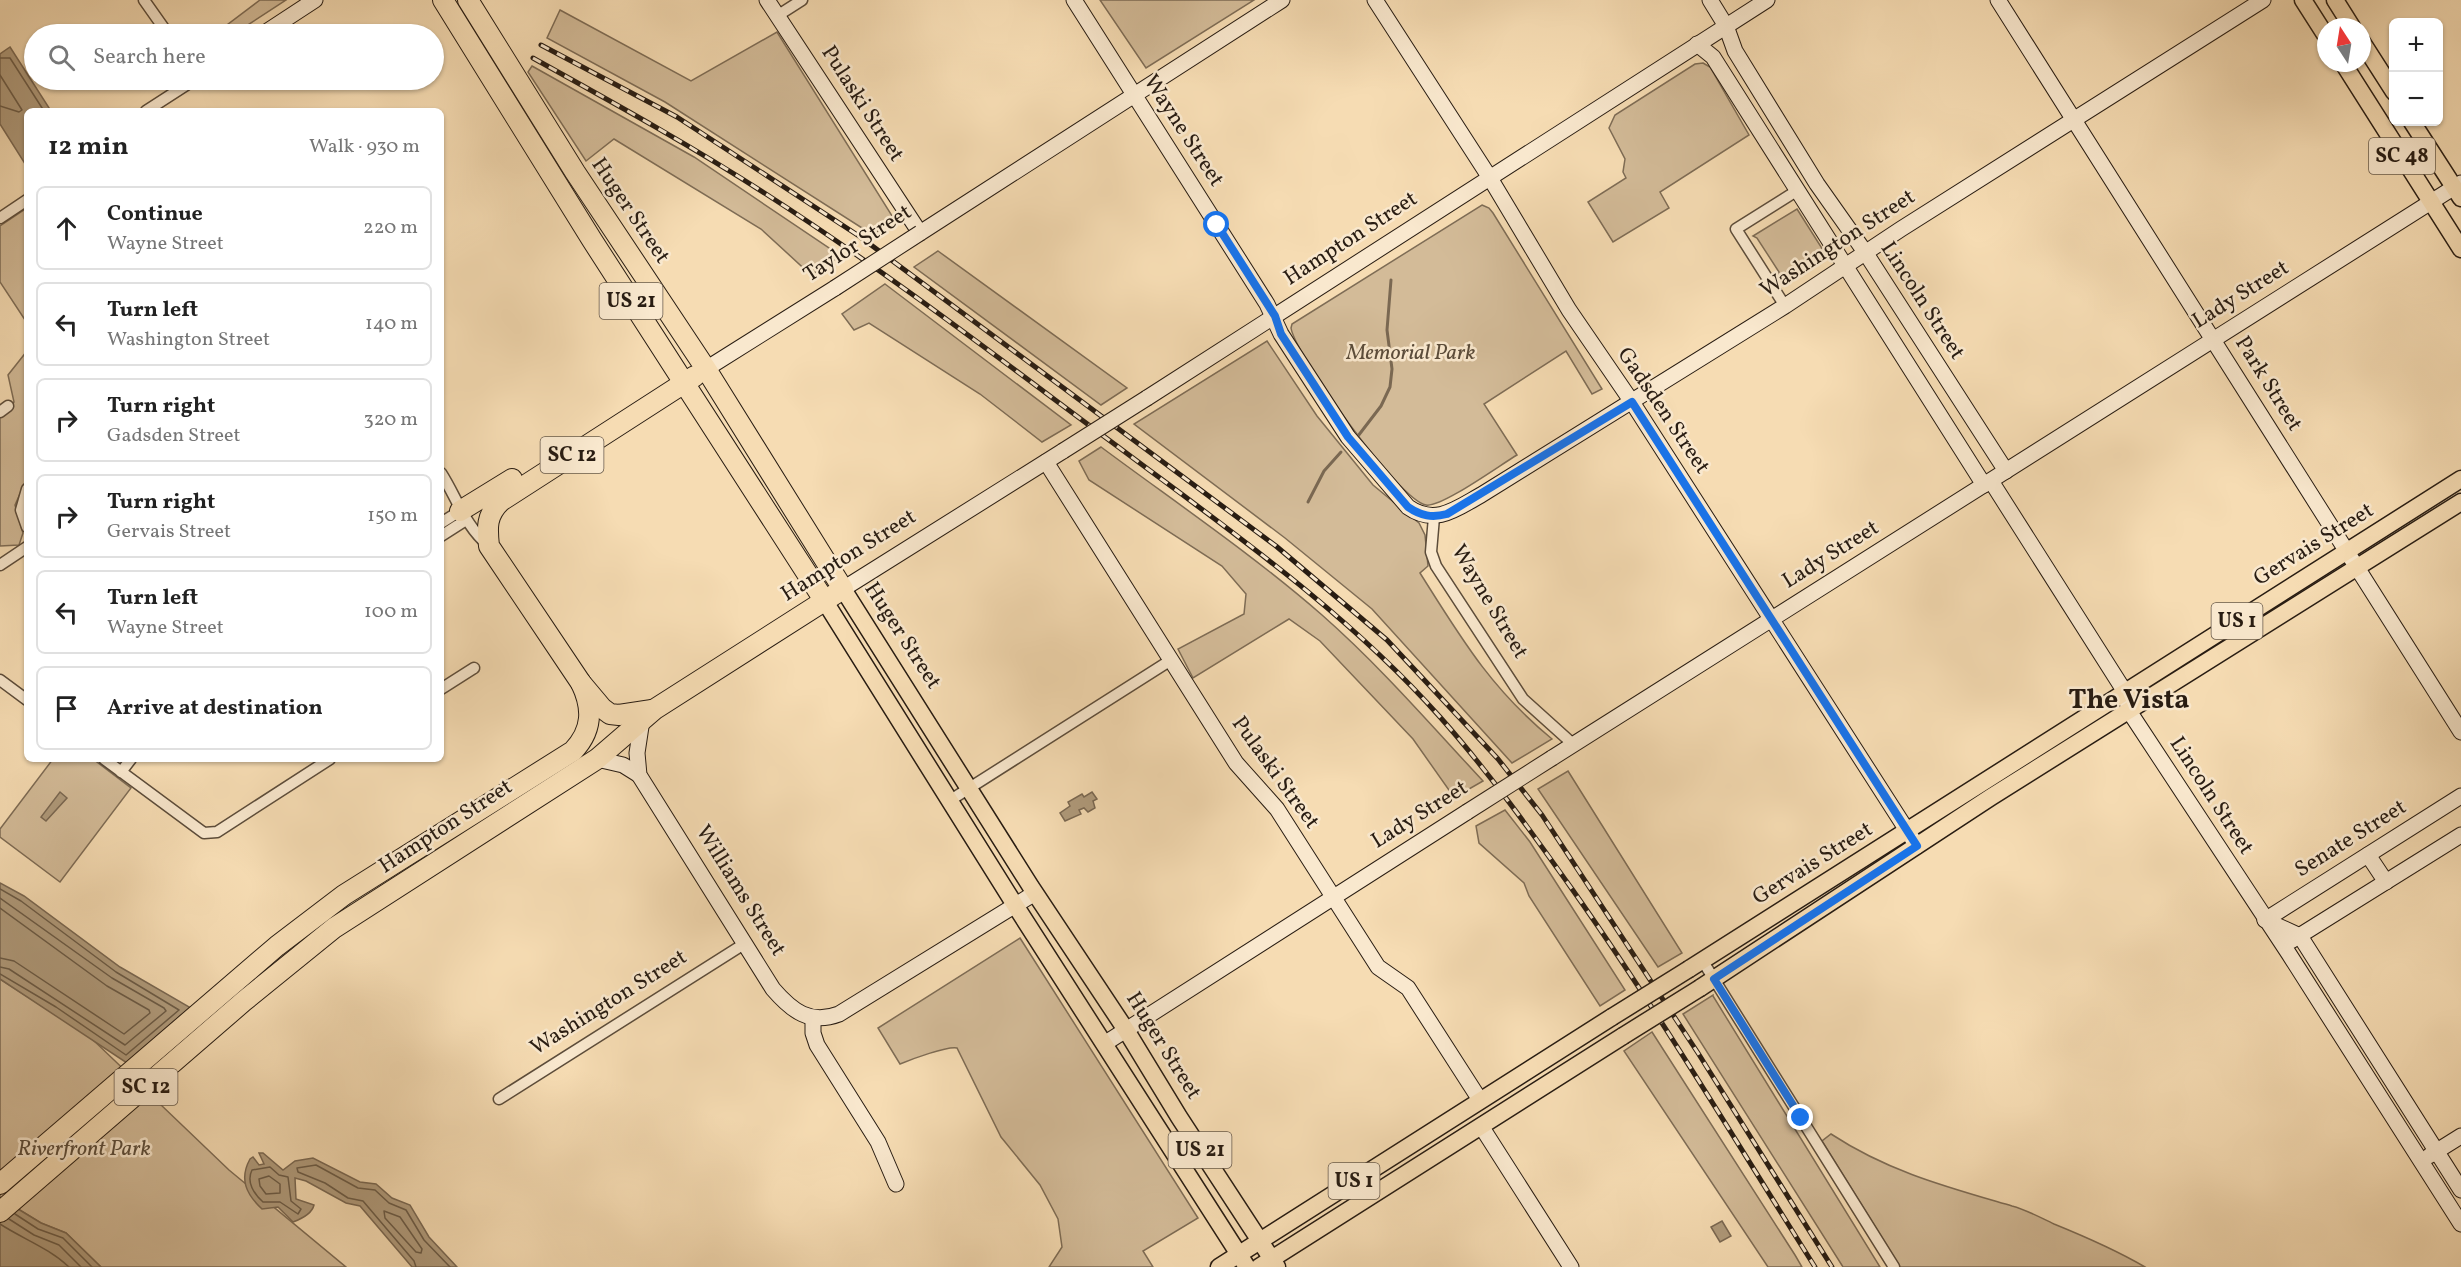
<!DOCTYPE html>
<meta charset="utf-8">
<style>
body{margin:0;font-family:Vollkorn,serif;background:#f6f6f6;color:#222}
.controls{position:absolute;right:18px;top:18px;display:grid;overflow:hidden;border-radius:9px;box-shadow:0 2px 4px #0004}
.controls button{width:54px;height:54px;display:grid;place-items:center;padding:0;border:0;border-bottom:2px solid #e0e0e0;background:#fff;color:#222;font:30px sans-serif}
.compass{position:absolute;left:2317px;top:18px;width:54px;height:54px;border-radius:50%;background:#fff;box-shadow:0 2px 4px #0004;rotate:348deg}
.stop{position:absolute;width:18px;height:18px;margin:-14px;border:4px solid #1a73e8;border-radius:50%;background:#fff}
.stop.end{background:#1a73e8;border-color:#fff;box-shadow:0 2px 6px #0008}
.list{margin:0;padding:0;list-style:none}
h2{display:flex;justify-content:space-between;align-items:center;height:78px;margin:0;padding:0 24px;font-size:26px}
h2 small{font-size:20px;font-weight:400;color:#767676}
.list li{display:grid;grid-template-columns:39px 1fr auto;gap:18px;align-items:center;box-sizing:border-box;height:84px;margin:0 12px 12px;padding:0 12px;border:2px solid #e0e0e0;border-radius:9px}
.list b{display:block;font-size:22px;white-space:nowrap}
.list p{margin:0;font-size:20px;white-space:nowrap;color:#767676}
.list em{font-size:20px;font-style:normal;color:#767676}
.icon{flex:none;width:33px;height:33px;fill:none;stroke:currentColor;stroke-width:2;stroke-linecap:round;stroke-linejoin:round}
.map{position:relative;flex:none;width:2461px;height:1267px;overflow:hidden}
.search{position:absolute;background:#fff;box-shadow:0 2px 4px #0004;left:24px;top:24px;width:420px;height:66px;display:flex;align-items:center;gap:15px;box-sizing:border-box;padding:0 21px;border-radius:33px;color:#767676;font-size:22px}
.panel{position:absolute;background:#fff;box-shadow:0 2px 4px #0004;left:24px;top:108px;width:420px;height:654px;border-radius:9px}
.map>svg:first-child{display:block}
</style>
<div class="map">
<svg width="2461" height="1267" viewBox="0 0 2461 1267">
<rect width="100%" height="100%" fill="#f6dcb3"/>
<filter id="stains"><feTurbulence type="fractalNoise" baseFrequency=".00333" numOctaves="4"/><feColorMatrix values="0 0 0 0 .2 0 0 0 0 .09 0 0 0 0 .02 0 0 0 .5 -.17"/></filter>
<radialGradient id="worn" r=".72"><stop offset=".6" stop-color="#630" stop-opacity="0"/><stop offset="1" stop-color="#630" stop-opacity=".3"/></radialGradient>
<g fill="#d3bb98" stroke="#7e6c55" stroke-width="1.5">
<path d="M260,0H286L234,34H215Z"/>
<path d="M1100,0H1254L1146,68Z"/>
<path d="M560,10L691,81L777,32L894,219L873,235L665,102L547,38Z"/>
<path d="M1703,63L1710,67L1749,135L1660,192L1669,208L1613,242L1588,202L1626,178L1623,172L1625,159L1609,128L1615,115L1695,64Z"/>
<path d="M532,66L694,157L841,256L811,275L761,229L614,139L586,161L528,72Z"/>
<path d="M1482,205L1489,208L1493,213L1602,389L1592,394L1566,351L1484,404L1517,455C1500,465 1441,508 1426,505C1399,501 1295,354 1291,328L1292,324Z"/>
<path d="M27,208V323L0,282V226Z"/>
<path d="M1797,209L1823,250L1774,281L1779,272L1757,238L1753,236Z"/>
<path d="M938,251L1127,388L1101,405L914,267Z"/>
<path d="M885,284L1071,425L1042,442L980,394L869,323L854,330L842,314Z"/>
<path d="M1267,341L1317,416L1373,485L1419,523L1425,535L1428,566L1420,573C1461,638 1491,689 1552,739L1512,763L1372,609L1285,538L1134,424Z"/>
<path d="M27,351V478L15,505L23,533L19,545L0,546V417L14,402L8,375Z"/>
<path d="M1101,447C1175,502 1252,554 1322,615C1380,666 1430,724 1483,781L1457,796L1451,793L1413,739L1320,641L1289,619L1193,678L1178,649L1244,614L1246,594L1222,566L1089,480L1079,461Z"/>
<path d="M53,759H93L131,788L60,882L0,837V829Z"/>
<path d="M1568,771L1682,953L1658,967L1538,789Z"/>
<path d="M1505,810L1530,842L1625,990L1600,1006L1529,896L1524,883L1479,843L1476,826Z"/>
<path d="M1020,938L1198,1218L1143,1251L1153,1267H1049L1062,1247L1058,1219L1040,1185L1001,1137L957,1048C947,1046 912,1059 900,1064L878,1028Z"/>
<path d="M0,979L90,1037L229,1170L346,1267H101L66,1233L41,1223L0,1198Z"/>
<path d="M1713,995V996L1880,1267H1843L1683,1014Z"/>
<path d="M1652,1032L1795,1255L1802,1267H1768L1624,1051Z"/>
<path d="M1831,1134C1889,1172 1947,1187 2012,1206C2027,1210 2041,1218 2054,1224C2086,1237 2116,1250 2145,1267H1900L1822,1141Z"/>
</g>
<g fill="#b09b7c" stroke="#7a6852" stroke-width="1.5">
<path d="M10,47L51,111H27V167L0,124V54Z"/>
<path d="M60,792L67,798L46,821L41,817Z"/>
<path d="M1092,792L1097,799L1093,801L1095,808L1088,812L1084,808L1079,810L1081,814L1065,821L1060,813L1070,806L1068,802L1082,794L1084,797Z"/>
<path d="M0,883L24,896L120,967L191,1008L127,1063L0,979Z"/>
<path d="M259,1153H263L283,1170L295,1161L313,1158L360,1182L376,1184L392,1198L410,1205L429,1237L457,1267H412L360,1206L346,1203L306,1181L295,1178L296,1199L314,1205C312,1214 301,1219 293,1222L278,1207L262,1209C246,1194 239,1179 250,1159L253,1157L259,1165L264,1164Z"/>
<path d="M0,1198L41,1223L66,1233L101,1267H0Z"/>
<path d="M1722,1221L1731,1236L1720,1242L1711,1227Z"/>
</g>
<g fill="none" stroke-linecap="round" stroke-linejoin="round">
<g stroke="#6c5c47" stroke-width="1.5">
<path d="M0,58H10L44,111"/>
<path d="M0,75L22,110L19,112L0,106"/>
<path d="M0,889L21,901L116,972L179,1010L126,1055L56,1007L0,974"/>
<path d="M0,898L112,978L164,1008L166,1011L125,1045L9,969L0,967"/>
<path d="M0,908L107,986L149,1010L150,1013L124,1034L14,961L0,958"/>
<path d="M270,1167L279,1175L288,1177L291,1201L301,1209L298,1214L280,1202H263C254,1194 246,1182 252,1170Z"/>
<path d="M269,1176L280,1184V1193L266,1194L260,1186L259,1179Z"/>
<path d="M384,1211L400,1217L422,1249L421,1253L416,1252L385,1218Z"/>
<path d="M15,1214L38,1229L63,1238L92,1267"/>
<path d="M9,1219L34,1235L59,1245L81,1267"/>
<path d="M0,1224C23,1239 49,1248 69,1267"/>
<path d="M416,1267L414,1261L363,1201L348,1198L325,1183L298,1172L297,1168L316,1165L358,1188L375,1190L389,1203L406,1210L424,1240L450,1267"/>
</g>
<g stroke="#7a6852" stroke-width="3">
<path d="M1358,436L1381,406L1390,387L1392,369L1387,330L1391,280"/>
<path d="M1308,502L1324,471L1341,452"/>
</g>
<defs>
<g id="street">
<path d="M144,0L168,34"/>
<path d="M777,16L802,0"/>
<path d="M146,111L194,80"/>
<path d="M0,218L27,200"/>
<path d="M1785,306L1736,229L1798,190"/>
<path d="M0,412L8,406"/>
<path d="M441,473C457,498 465,526 489,546"/>
<path d="M27,489L21,510L27,527"/>
<path d="M1434,517L1431,552L1436,566L1523,699L1574,745"/>
<path d="M441,523L460,511"/>
<path d="M441,536L466,520"/>
<path d="M0,565L27,547"/>
<path d="M0,680L27,700"/>
<path d="M441,689L474,668"/>
<path d="M104,759L204,833L217,832L330,759"/>
<path d="M121,772L131,759"/>
<path d="M949,801L1171,660"/>
<path d="M1702,960L1894,1267"/>
<path d="M499,1099L744,944"/>
</g>
<g id="secondary">
<path d="M767,0L920,233L1282,0"/>
<path d="M1074,0L1267,304L1281,334L1348,437L1408,507C1435,526 1456,509 1481,495L1785,306L1901,229L2263,0"/>
<path d="M1375,0L1490,178L1569,310L1632,402L1917,846"/>
<path d="M1710,0L1726,26L1735,51L1817,184L1865,252L2006,471"/>
<path d="M1998,0L2461,732"/>
<path d="M263,34L315,0"/>
<path d="M1697,44L1713,57L1984,485"/>
<path d="M706,369L835,288"/>
<path d="M1147,398L1767,0"/>
<path d="M1046,462L1236,763L1277,809L1378,967L1408,988L1480,1100"/>
<path d="M1991,481L2125,692L2129,711L2289,954L2461,1224"/>
<path d="M843,589L1063,451"/>
<path d="M642,720L637,753L639,775L773,989C792,1011 810,1025 839,1014L1035,893"/>
<path d="M1552,758L2461,183"/>
<path d="M597,759L623,765L639,775"/>
<path d="M2368,855L2386,882"/>
<path d="M2265,920L2300,936L2461,1190"/>
<path d="M2265,920L2461,796"/>
<path d="M2291,941L2461,835"/>
<path d="M813,1018V1033L817,1045L878,1142L896,1184"/>
<path d="M1104,1044L1467,812"/>
<path d="M1481,1126L1571,1267"/>
<path d="M2429,1156L2461,1136"/>
</g>
<g id="primary">
<path d="M2303,0L2326,36"/>
<path d="M2335,0L2352,27"/>
<path d="M2362,42L2394,92"/>
<path d="M2343,63L2461,249"/>
<path d="M2412,122L2461,198"/>
<path d="M843,589L1031,887L1126,1030L1179,1117L1277,1267"/>
<path d="M824,600L1015,905L1247,1267"/>
<path d="M1689,969L2461,479"/>
<path d="M1700,988L1991,797L2461,502"/>
<path d="M1219,1267L1612,1017"/>
<path d="M1259,1267L1623,1036"/>
</g>
<g id="highway">
<path d="M443,0L592,240L824,600"/>
<path d="M460,511L512,479"/>
<path d="M652,710L619,715L610,714L602,708L581,683L489,546C487,528 486,515 501,501L695,376"/>
<path d="M0,1184L277,946L344,895L573,751C593,730 593,708 581,683"/>
<path d="M0,1212L244,1001L334,928L597,759L655,709L843,589L706,369L575,172L468,0"/>
</g>
</defs>
<use href="#street" stroke="#5c4c3a" stroke-width="13"/>
<use href="#secondary" stroke="#281c12" stroke-width="17"/>
<use href="#primary" stroke="#281c12" stroke-width="19"/>
<use href="#highway" stroke="#281c12" stroke-width="22"/>
<use href="#street" stroke="#f9e8ce" stroke-width="10"/>
<use href="#secondary" stroke="#f9e8ce" stroke-width="15"/>
<use href="#primary" stroke="#f6dcb3" stroke-width="16"/>
<use href="#highway" stroke="#f6dcb3" stroke-width="20"/>
<defs>
<g id="rail">
<path d="M541,45L677,117L859,236L1276,546L1387,640L1498,759L1542,815L1698,1053L1832,1267"/>
<path d="M533,58C612,102 690,145 766,194C887,272 1001,360 1117,446C1229,530 1347,612 1440,717C1488,771 1530,830 1572,889C1658,1011 1735,1140 1815,1267"/>
</g>
</defs>
<use href="#rail" stroke="#281c12" stroke-width="5"/>
<use href="#rail" stroke="#f9e8ce" stroke-width="3" stroke-dasharray="9" stroke-linecap="butt"/>
<defs>
<g id="secondary-bridge">
<path d="M835,288L920,233"/>
<path d="M1063,451L1147,398"/>
<path d="M1467,812L1552,758"/>
</g>
<g id="primary-bridge">
<path d="M1612,1017L1689,969"/>
<path d="M1623,1036L1700,988"/>
</g>
</defs>
<use href="#secondary-bridge" stroke="#281c12" stroke-width="17" stroke-linecap="butt"/>
<use href="#primary-bridge" stroke="#281c12" stroke-width="19" stroke-linecap="butt"/>
<use href="#secondary-bridge" stroke="#f9e8ce" stroke-width="15"/>
<use href="#primary-bridge" stroke="#f6dcb3" stroke-width="16"/>
</g>
<g fill="none" stroke-linecap="round" stroke-linejoin="round">
<path stroke="#1a73e8" stroke-width="8" d="M1217,225L1275,316L1281,334L1348,437L1408,507C1421,516 1432,518 1447,514L1632,402L1917,846L1714,979L1801,1118"/>
</g>
<g text-anchor="middle" dominant-baseline="central" stroke-width="5" stroke-linejoin="round" paint-order="stroke">
<g fill="#f9e8ce" stroke="#67594a" stroke-width="1.5">
<rect x="2369" y="138" width="66" height="36" rx="4.5"/>
<rect x="599.5" y="283" width="63" height="36" rx="4.5"/>
<rect x="540.5" y="437" width="63" height="36" rx="4.5"/>
<rect x="2211.5" y="603" width="51" height="36" rx="4.5"/>
<rect x="114.5" y="1069" width="63" height="36" rx="4.5"/>
<rect x="1168.5" y="1132" width="63" height="36" rx="4.5"/>
<rect x="1328.5" y="1163" width="51" height="36" rx="4.5"/>
</g>
<g font-size="21" font-weight="bold" fill="#281c12">
<text x="2402" y="156">SC 48</text>
<text x="631" y="301">US 21</text>
<text x="572" y="455">SC 12</text>
<text x="2237" y="621">US 1</text>
<text x="146" y="1087">SC 12</text>
<text x="1200" y="1150">US 21</text>
<text x="1354" y="1181">US 1</text>
</g>
<g font-size="22" fill="#281c12" stroke="#f9e8ce">
<text transform="translate(862 104) rotate(57)">Pulaski Street</text>
<text transform="translate(1183 131) rotate(57)">Wayne Street</text>
<text transform="translate(630 211) rotate(56)">Huger Street</text>
<text transform="translate(1351 239) rotate(-33)">Hampton Street</text>
<text transform="translate(858 244) rotate(-33)">Taylor Street</text>
<text transform="translate(1838 244) rotate(-33)">Washington Street</text>
<text transform="translate(2241 295) rotate(-32)">Lady Street</text>
<text transform="translate(1922 301) rotate(57)">Lincoln Street</text>
<text transform="translate(2268 384) rotate(58)">Park Street</text>
<text transform="translate(1663 411) rotate(56)">Gadsden Street</text>
<text transform="translate(2314 545) rotate(-32)">Gervais Street</text>
<text transform="translate(1831 555) rotate(-32)">Lady Street</text>
<text transform="translate(849 556) rotate(-32)">Hampton Street</text>
<text transform="translate(1489 602) rotate(59)">Wayne Street</text>
<text transform="translate(902 636) rotate(57)">Huger Street</text>
<text transform="translate(1275 773) rotate(54)">Pulaski Street</text>
<text transform="translate(2211 796) rotate(57)">Lincoln Street</text>
<text transform="translate(1420 815) rotate(-32)">Lady Street</text>
<text transform="translate(446 827) rotate(-33)">Hampton Street</text>
<text transform="translate(2351 839) rotate(-32)">Senate Street</text>
<text transform="translate(1813 864) rotate(-32)">Gervais Street</text>
<text transform="translate(740 891) rotate(58)">Williams Street</text>
<text transform="translate(609 1003) rotate(-32)">Washington Street</text>
<text transform="translate(1163 1046) rotate(58)">Huger Street</text>
</g>
<g font-size="22" font-style="italic" fill="#5b4c3a" stroke="#f9e8ce">
<text x="1411" y="353">Memorial Park</text>
<text x="84" y="1149">Riverfront Park</text>
</g>
<g font-size="28" font-weight="bold" fill="#281c12" stroke="#f9e8ce">
<text x="2129" y="700">The Vista</text>
</g>
</g>
<rect width="100%" height="100%" filter="url(#stains)"/>
<rect width="100%" height="100%" fill="url(#worn)"/>
</svg>
<div class="controls">
<button>+</button>
<button>−</button>
</div>
<svg class="compass" viewBox="-18 -18 36 36"><path d="M0-13l5 13h-10z" fill="#e53935"/><path d="M0 13l5-13h-10z" fill="#767676"/></svg>
<div class="stop" style="left:1217px;top:225px"></div>
<div class="stop end" style="left:1801px;top:1118px"></div>
<div class="search"><svg class="icon" aria-label="search" viewBox="0 0 24 24"><circle cx="10" cy="10" r="6"/><path d="M15 15l6 6"/></svg>Search here</div>
<section class="panel">
<h2>12 min<small>Walk · 930 m</small></h2>
<ul class="list">
<li><svg class="icon" aria-label="ahead" viewBox="0 0 24 24"><path d="M12 20V5M6 11l6-6 6 6"/></svg><div><b>Continue</b><p>Wayne Street</p></div><em>220 m</em></li>
<li><svg class="icon" aria-label="left" viewBox="0 0 24 24"><path d="M17 20v-9H6M10 6l-5 5 5 5"/></svg><div><b>Turn left</b><p>Washington Street</p></div><em>140 m</em></li>
<li><svg class="icon" aria-label="right" viewBox="0 0 24 24"><path d="M7 20v-9h11M14 6l5 5-5 5"/></svg><div><b>Turn right</b><p>Gadsden Street</p></div><em>320 m</em></li>
<li><svg class="icon" aria-label="right" viewBox="0 0 24 24"><path d="M7 20v-9h11M14 6l5 5-5 5"/></svg><div><b>Turn right</b><p>Gervais Street</p></div><em>150 m</em></li>
<li><svg class="icon" aria-label="left" viewBox="0 0 24 24"><path d="M17 20v-9H6M10 6l-5 5 5 5"/></svg><div><b>Turn left</b><p>Wayne Street</p></div><em>100 m</em></li>
<li><svg class="icon" aria-label="arrive" viewBox="0 0 24 24"><path d="M6 21V4h12l-3 4 3 4H6"/></svg><div><b>Arrive at destination</b></div></li>
</ul>
</section>
</div>
